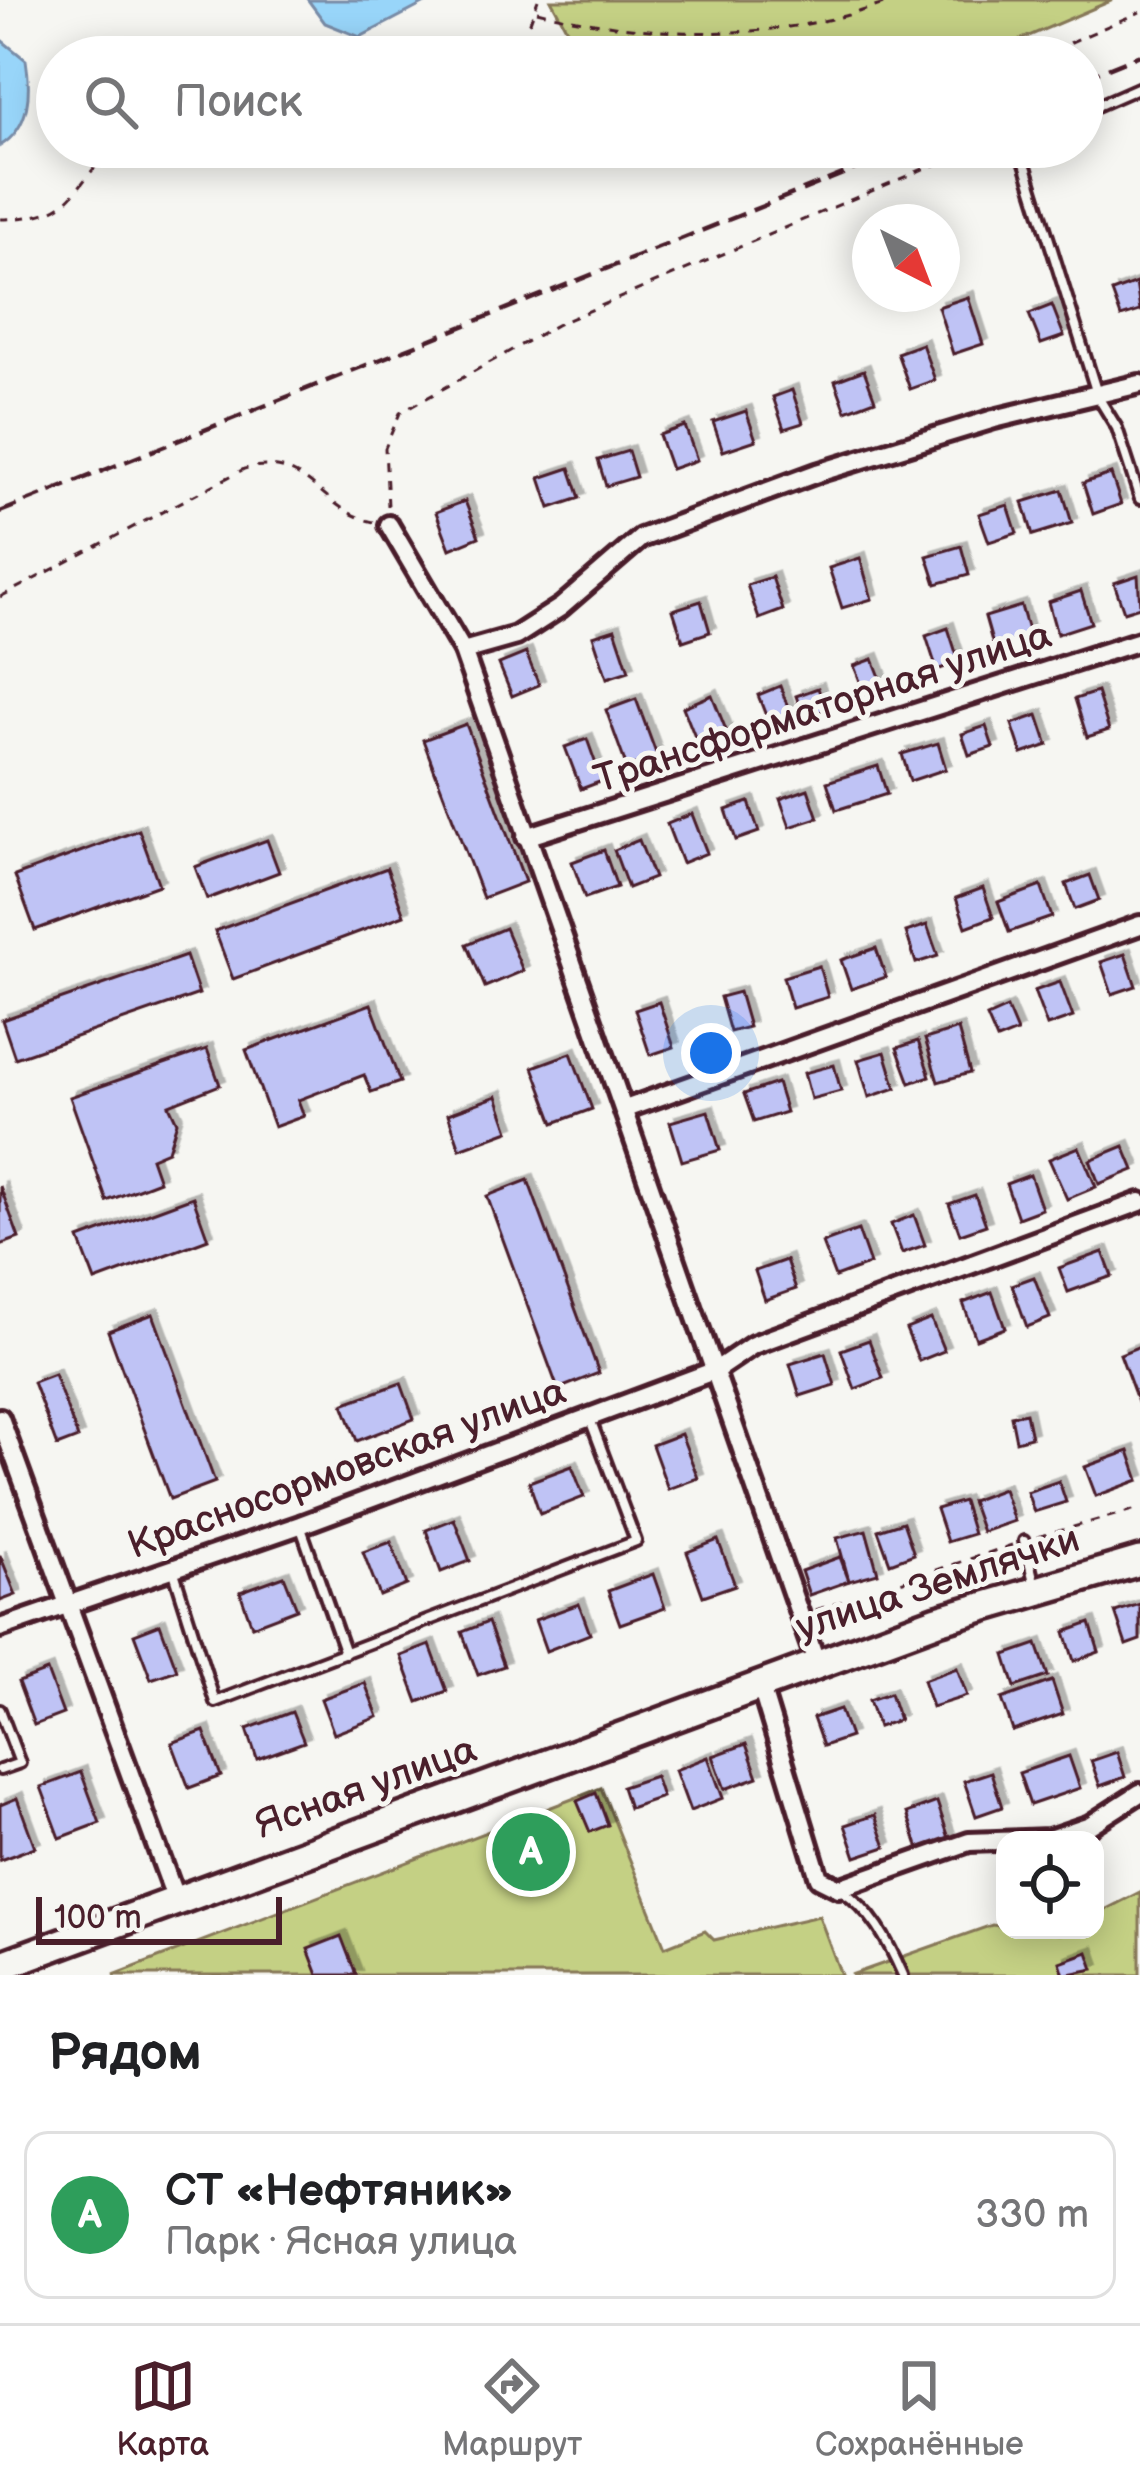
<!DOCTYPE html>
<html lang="ru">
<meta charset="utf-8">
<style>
body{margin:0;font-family:"Balsamiq Sans",sans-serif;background:#f2f2f2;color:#202124}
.controls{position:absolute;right:36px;bottom:36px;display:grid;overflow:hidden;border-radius:24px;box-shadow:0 6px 30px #0003}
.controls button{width:108px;height:108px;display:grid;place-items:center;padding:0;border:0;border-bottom:3px solid #e0e0e0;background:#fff;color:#202124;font:60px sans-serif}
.compass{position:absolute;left:852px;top:204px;width:108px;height:108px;border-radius:50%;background:#fff;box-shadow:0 6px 30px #0003;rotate:138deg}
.scale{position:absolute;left:36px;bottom:30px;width:246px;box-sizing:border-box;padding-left:12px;border:6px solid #4a1f2b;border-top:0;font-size:33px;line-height:42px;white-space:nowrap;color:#4a1f2b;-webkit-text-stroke:9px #f6f6f2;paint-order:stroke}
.you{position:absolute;left:711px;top:1053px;width:42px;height:42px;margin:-30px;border:9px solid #fff;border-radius:50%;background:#1a73e8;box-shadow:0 0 0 18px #1a73e833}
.badge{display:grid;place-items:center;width:78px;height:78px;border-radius:50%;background:#4a1f2b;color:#fff;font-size:39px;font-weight:700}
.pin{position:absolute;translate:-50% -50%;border:6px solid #fff;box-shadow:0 3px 12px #0006}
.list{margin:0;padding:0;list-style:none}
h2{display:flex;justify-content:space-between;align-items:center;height:156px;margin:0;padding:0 48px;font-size:51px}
h2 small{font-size:39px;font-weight:400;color:#757577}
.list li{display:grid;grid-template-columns:78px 1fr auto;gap:36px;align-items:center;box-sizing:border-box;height:168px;margin:0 24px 24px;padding:0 24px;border:3px solid #e0e0e0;border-radius:24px}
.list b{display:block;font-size:45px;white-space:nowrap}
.list p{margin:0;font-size:39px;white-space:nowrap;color:#757577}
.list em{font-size:39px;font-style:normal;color:#757577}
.icon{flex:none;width:66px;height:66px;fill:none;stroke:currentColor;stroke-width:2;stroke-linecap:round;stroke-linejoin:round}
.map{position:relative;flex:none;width:1140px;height:1975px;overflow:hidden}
.search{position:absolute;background:#fff;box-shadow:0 6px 30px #0003;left:36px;right:36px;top:36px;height:132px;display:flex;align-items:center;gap:30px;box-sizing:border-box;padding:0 42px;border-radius:66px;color:#757577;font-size:45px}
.sheet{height:348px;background:#fff}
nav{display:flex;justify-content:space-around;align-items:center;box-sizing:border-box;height:168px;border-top:3px solid #e0e0e0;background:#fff;font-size:33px;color:#757577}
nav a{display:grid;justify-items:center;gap:6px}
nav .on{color:#4a1f2b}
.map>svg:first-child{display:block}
</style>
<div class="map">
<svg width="1140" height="1975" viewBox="0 0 1140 1975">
<defs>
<filter id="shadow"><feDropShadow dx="5.5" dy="-5.5" stdDeviation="0" flood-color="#0004"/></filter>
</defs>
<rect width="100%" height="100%" fill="#f6f6f2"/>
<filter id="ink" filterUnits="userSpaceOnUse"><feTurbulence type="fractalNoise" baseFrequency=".00833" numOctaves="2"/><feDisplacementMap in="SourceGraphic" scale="24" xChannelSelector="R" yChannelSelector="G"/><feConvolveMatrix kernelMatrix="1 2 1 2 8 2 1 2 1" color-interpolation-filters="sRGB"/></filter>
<g filter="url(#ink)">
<g fill="#c4d084" stroke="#877858" stroke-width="3">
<path d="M551,0H1113L980,57H582Z"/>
<path d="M601,1788L665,1947L705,1931L714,1940L819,1916L841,1975H114Z"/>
<path d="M1140,1892V1975H851L992,1925L1059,1934L1095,1930V1915Z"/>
</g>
<g fill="#98d5f9" stroke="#798ca7" stroke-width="3">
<path d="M308,0H431L360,37L325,23Z"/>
<path d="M0,39L26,60C31,91 31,127 0,146Z"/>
</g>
<g fill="#bfc3f5" stroke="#4a1f2b" stroke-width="3" filter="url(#shadow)">
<path d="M1136,283L1140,311L1121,317L1112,292Z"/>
<path d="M968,297L983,344L953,354L938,307Z"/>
<path d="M1052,305L1064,336L1041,344L1029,314Z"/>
<path d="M922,344L935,380L910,389L897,353Z"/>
<path d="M864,370L875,400L846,411L835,381Z"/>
<path d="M792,390L803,423L784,429L773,397Z"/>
<path d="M746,411L756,440L723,451L713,422Z"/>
<path d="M685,426L697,460L671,469L659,435Z"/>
<path d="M628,451L636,477L606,486L598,460Z"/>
<path d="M570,468L580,498L550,508L540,478Z"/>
<path d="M1111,474L1121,504L1093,514L1083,483Z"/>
<path d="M1062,490L1072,523L1033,535L1023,502Z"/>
<path d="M465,501L479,537L450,549L436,512Z"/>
<path d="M1008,505L1017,533L989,542L979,514Z"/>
<path d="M961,546L969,575L936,584L927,556Z"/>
<path d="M860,558L872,599L842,608L829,568Z"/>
<path d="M1138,575L1140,607L1124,612L1114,583Z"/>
<path d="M772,577L783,610L759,619L747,585Z"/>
<path d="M1081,591L1091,623L1057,634L1048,602Z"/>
<path d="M701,601L710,632L683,641L673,610Z"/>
<path d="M1021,606L1031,641L995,652L985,617Z"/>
<path d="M948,628L959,662L937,670L926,636Z"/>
<path d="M615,629L629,671L607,678L593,636Z"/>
<path d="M526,653L539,685L512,696L499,664Z"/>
<path d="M873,659L884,687L865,694L854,666Z"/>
<path d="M780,686L792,718L770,726L758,695Z"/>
<path d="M818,688L826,710L804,718L796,696Z"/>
<path d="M1097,692L1109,730L1087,737L1075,699Z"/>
<path d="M712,695L728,735L699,747L683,707Z"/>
<path d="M636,699L657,756L627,768L606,710Z"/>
<path d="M1038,715L1048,745L1022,754L1012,724Z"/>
<path d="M466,724L525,882L483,898L423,740Z"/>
<path d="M986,726L993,747L969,755L962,734Z"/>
<path d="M587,739L602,781L581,789L565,747Z"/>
<path d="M938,743L946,769L910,781L902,754Z"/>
<path d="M878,766L887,794L836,810L827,782Z"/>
<path d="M808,789L818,818L790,827L780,799Z"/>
<path d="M749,802L759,832L736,840L726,810Z"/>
<path d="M692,814L707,853L682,863L667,824Z"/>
<path d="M139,830L159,885L35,930L15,876Z"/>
<path d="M267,840L279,872L207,899L195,867Z"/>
<path d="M639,840L654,878L628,888L614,850Z"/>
<path d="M604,850L617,887L585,898L572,862Z"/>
<path d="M387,868L404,915L233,979L215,931Z"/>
<path d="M1090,875L1099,900L1075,909L1066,884Z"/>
<path d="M1041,886L1052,917L1009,932L998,902Z"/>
<path d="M983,888L993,917L966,927L956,898Z"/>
<path d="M927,925L938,956L916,963L906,932Z"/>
<path d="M505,928L523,971L485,987L467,944Z"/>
<path d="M876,948L886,977L851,989L841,960Z"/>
<path d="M1125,954L1136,986L1112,994L1101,962Z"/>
<path d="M186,956L199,994L15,1058L2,1020Z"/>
<path d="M819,966L828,997L792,1008L783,977Z"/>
<path d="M1060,982L1073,1017L1047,1026L1034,991Z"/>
<path d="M739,992L749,1027L730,1032L720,997Z"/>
<path d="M659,1002L674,1047L650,1055L635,1010Z"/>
<path d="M371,1004L400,1082L371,1092L364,1075L298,1100L304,1116L274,1127L246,1050Z"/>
<path d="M1007,1008L1017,1032L997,1040L987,1017Z"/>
<path d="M958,1029L970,1073L938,1082L925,1039Z"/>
<path d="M918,1041L930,1076L910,1083L897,1048Z"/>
<path d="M207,1049L220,1085L169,1105L177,1122L168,1151L151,1158L159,1181L107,1201L70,1097Z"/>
<path d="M885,1052L896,1088L869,1097L858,1060Z"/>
<path d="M571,1053L592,1109L554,1123L533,1067Z"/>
<path d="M834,1065L841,1091L811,1099L804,1073Z"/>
<path d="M777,1083L786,1112L754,1122L744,1094Z"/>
<path d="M497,1096L509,1131L460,1149L448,1114Z"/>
<path d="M708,1111L720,1150L682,1161L670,1122Z"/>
<path d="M1124,1146L1134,1170L1099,1184L1090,1160Z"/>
<path d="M1079,1147L1096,1187L1067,1199L1049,1159Z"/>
<path d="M1030,1175L1042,1209L1018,1218L1006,1184Z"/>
<path d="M528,1180L599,1373L558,1389L487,1196Z"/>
<path d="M0,1186L19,1238L0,1245Z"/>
<path d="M975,1195L986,1225L960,1234L949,1204Z"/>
<path d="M193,1197L208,1239L95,1281L79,1239Z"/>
<path d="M914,1215L925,1245L902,1253L891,1224Z"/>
<path d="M858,1230L870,1264L835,1277L822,1243Z"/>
<path d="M1103,1252L1112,1276L1068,1292L1059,1268Z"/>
<path d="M786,1260L796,1289L765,1300L755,1271Z"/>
<path d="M1034,1277L1050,1318L1027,1327L1012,1285Z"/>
<path d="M992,1292L1005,1328L976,1339L963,1303Z"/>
<path d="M153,1314L215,1482L170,1499L108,1331Z"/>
<path d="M931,1319L944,1351L919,1361L906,1329Z"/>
<path d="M869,1340L883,1378L855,1389L841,1350Z"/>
<path d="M1140,1346V1405H1139L1120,1354Z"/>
<path d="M825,1353L835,1385L800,1396L790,1364Z"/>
<path d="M54,1374L78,1438L57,1446L33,1382Z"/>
<path d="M401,1383L414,1419L357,1441L343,1404Z"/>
<path d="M1026,1413L1031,1437L1016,1441L1011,1416Z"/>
<path d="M681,1434L698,1478L668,1489L652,1445Z"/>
<path d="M1129,1451L1139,1480L1096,1496L1085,1467Z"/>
<path d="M572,1466L584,1497L540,1514L529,1482Z"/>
<path d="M1059,1481L1066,1502L1034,1512L1027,1492Z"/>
<path d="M1003,1489L1014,1521L982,1532L971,1501Z"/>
<path d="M963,1501L973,1534L947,1542L936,1509Z"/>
<path d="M454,1519L470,1561L441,1572L426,1530Z"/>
<path d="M903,1522L914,1554L890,1563L878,1530Z"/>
<path d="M866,1530L878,1573L849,1581L837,1538Z"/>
<path d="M718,1540L735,1585L703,1596L687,1552Z"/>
<path d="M391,1542L407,1585L380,1596L363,1552Z"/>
<path d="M0,1555L16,1595L0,1601Z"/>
<path d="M840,1557L849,1581L809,1595L801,1571Z"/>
<path d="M653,1574L665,1608L620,1624L608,1591Z"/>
<path d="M284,1576L297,1609L252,1626L240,1592Z"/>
<path d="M579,1604L590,1634L546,1651L535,1620Z"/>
<path d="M1140,1604V1640L1126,1645L1115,1612Z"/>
<path d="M488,1622L504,1666L478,1675L462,1632Z"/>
<path d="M1090,1623L1099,1652L1074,1661L1065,1632Z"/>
<path d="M160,1624L177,1670L151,1679L134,1634Z"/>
<path d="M1037,1644L1048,1676L1015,1687L1005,1655Z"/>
<path d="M430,1645L447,1691L418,1702L401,1656Z"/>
<path d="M957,1668L967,1696L932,1707L923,1680Z"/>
<path d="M47,1671L63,1714L34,1725L18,1682Z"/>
<path d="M1052,1681L1063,1714L1013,1731L1002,1699Z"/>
<path d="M365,1683L378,1717L334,1734L321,1699Z"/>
<path d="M890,1693L899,1720L878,1727L869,1700Z"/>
<path d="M840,1709L850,1737L823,1746L813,1718Z"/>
<path d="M292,1712L304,1742L257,1759L247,1729Z"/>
<path d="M204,1731L221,1776L189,1788L172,1743Z"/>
<path d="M746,1744L758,1777L725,1789L713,1756Z"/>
<path d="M1117,1752L1125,1777L1100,1786L1091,1761Z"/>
<path d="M1069,1756L1080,1788L1030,1805L1019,1773Z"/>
<path d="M708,1757L723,1798L690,1811L675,1770Z"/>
<path d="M81,1772L100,1823L60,1838L41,1787Z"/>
<path d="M991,1772L1002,1807L976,1816L964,1781Z"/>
<path d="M655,1776L662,1797L629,1808L622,1787Z"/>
<path d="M596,1793L608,1825L590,1832L577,1801Z"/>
<path d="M17,1798L35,1847L0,1860V1805Z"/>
<path d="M937,1802L949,1838L919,1849L907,1813Z"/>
<path d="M875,1815L886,1847L856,1857L845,1825Z"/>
<path d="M341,1936L356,1975H318L308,1949Z"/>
<path d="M1088,1952L1094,1969L1064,1975L1060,1962Z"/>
</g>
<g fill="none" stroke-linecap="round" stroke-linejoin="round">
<defs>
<g id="service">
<path d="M1083,112L1140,87"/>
<path d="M1020,147L1098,397L1117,428L1140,499"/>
<path d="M300,1525L345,1653"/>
<path d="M1024,1541L1035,1586"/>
<path d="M174,1572L215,1702L636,1541L590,1419"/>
<path d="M0,1710L20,1763L0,1770"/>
<path d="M840,1889C872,1910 888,1941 903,1975"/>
</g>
<g id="minor">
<path d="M389,525L463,651L817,1664"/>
<path d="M463,651L516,636L561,607L641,538L817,473L994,419L1140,384"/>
<path d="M526,837L1140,641"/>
<path d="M625,1109L1140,925"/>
<path d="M0,1418L176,1900"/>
<path d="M0,1628L300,1525L716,1370L753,1345L1140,1202"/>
<path d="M760,1684L819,1878L839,1888L969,1842L1049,1839L1090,1825L1140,1793"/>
</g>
<path id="primary" d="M0,1966L938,1620L1140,1561"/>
</defs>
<use href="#service" stroke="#4a1f2b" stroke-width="16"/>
<use href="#minor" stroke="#4a1f2b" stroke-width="26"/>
<use href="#primary" stroke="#4a1f2b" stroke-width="36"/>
<g stroke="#4a1f2b" stroke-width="3" stroke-dasharray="9 9" stroke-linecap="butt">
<path d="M537,11C652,40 783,43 894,0"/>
<path d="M517,57L538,0"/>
<path d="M1037,57L1140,12"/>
<path d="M751,147H765"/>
<path d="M0,219C79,217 65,192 115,147"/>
<path d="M388,506L385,448L400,413L558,324L928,167L997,147"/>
<path d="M0,597L244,469C309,452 320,511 374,522"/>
<path d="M1038,1537L1140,1508"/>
<path d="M816,1610L1012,1545"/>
</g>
<use href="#service" stroke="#f6f6f2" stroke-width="8"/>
<use href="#minor" stroke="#f6f6f2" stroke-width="16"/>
<use href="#primary" stroke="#f6f6f2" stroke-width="27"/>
<g stroke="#4a1f2b" stroke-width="4.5" stroke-dasharray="18 9" stroke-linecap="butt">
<path d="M1083,78L1140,55"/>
<path d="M0,512L910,147"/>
</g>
</g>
</g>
<g text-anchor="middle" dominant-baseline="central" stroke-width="10" stroke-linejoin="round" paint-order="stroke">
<g font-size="39" fill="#4a1f2b" stroke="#f6f6f2">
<text transform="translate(823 708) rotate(-18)">Трансформаторная улица</text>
<text transform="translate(347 1469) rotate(-20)">Красносормовская улица</text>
<text transform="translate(938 1584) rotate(-18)">улица Землячки</text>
<text transform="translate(366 1788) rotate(-20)">Ясная улица</text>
</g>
</g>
</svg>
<div class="controls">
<button><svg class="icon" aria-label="locate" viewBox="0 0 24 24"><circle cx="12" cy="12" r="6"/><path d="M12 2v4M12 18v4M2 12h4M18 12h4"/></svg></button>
</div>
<svg class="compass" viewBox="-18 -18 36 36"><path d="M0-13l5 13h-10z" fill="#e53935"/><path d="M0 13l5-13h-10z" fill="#757577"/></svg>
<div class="scale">100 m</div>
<div class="you"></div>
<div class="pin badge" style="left:531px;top:1852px;background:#2e9e5b">A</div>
<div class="search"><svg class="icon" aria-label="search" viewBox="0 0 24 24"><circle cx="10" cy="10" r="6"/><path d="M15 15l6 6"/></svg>Поиск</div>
</div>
<section class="sheet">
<h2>Рядом<small></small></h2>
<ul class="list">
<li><span class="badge" style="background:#2e9e5b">A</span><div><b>СТ «Нефтяник»</b><p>Парк · Ясная улица</p></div><em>330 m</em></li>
</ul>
</section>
<nav>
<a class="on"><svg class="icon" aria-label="map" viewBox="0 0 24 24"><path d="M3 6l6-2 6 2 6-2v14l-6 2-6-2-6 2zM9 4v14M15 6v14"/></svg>Карта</a>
<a><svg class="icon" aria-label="directions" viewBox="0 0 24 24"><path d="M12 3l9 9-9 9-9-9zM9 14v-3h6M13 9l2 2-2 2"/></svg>Маршрут</a>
<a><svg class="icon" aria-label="saved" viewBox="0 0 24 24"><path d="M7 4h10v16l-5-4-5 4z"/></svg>Сохранённые</a>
</nav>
